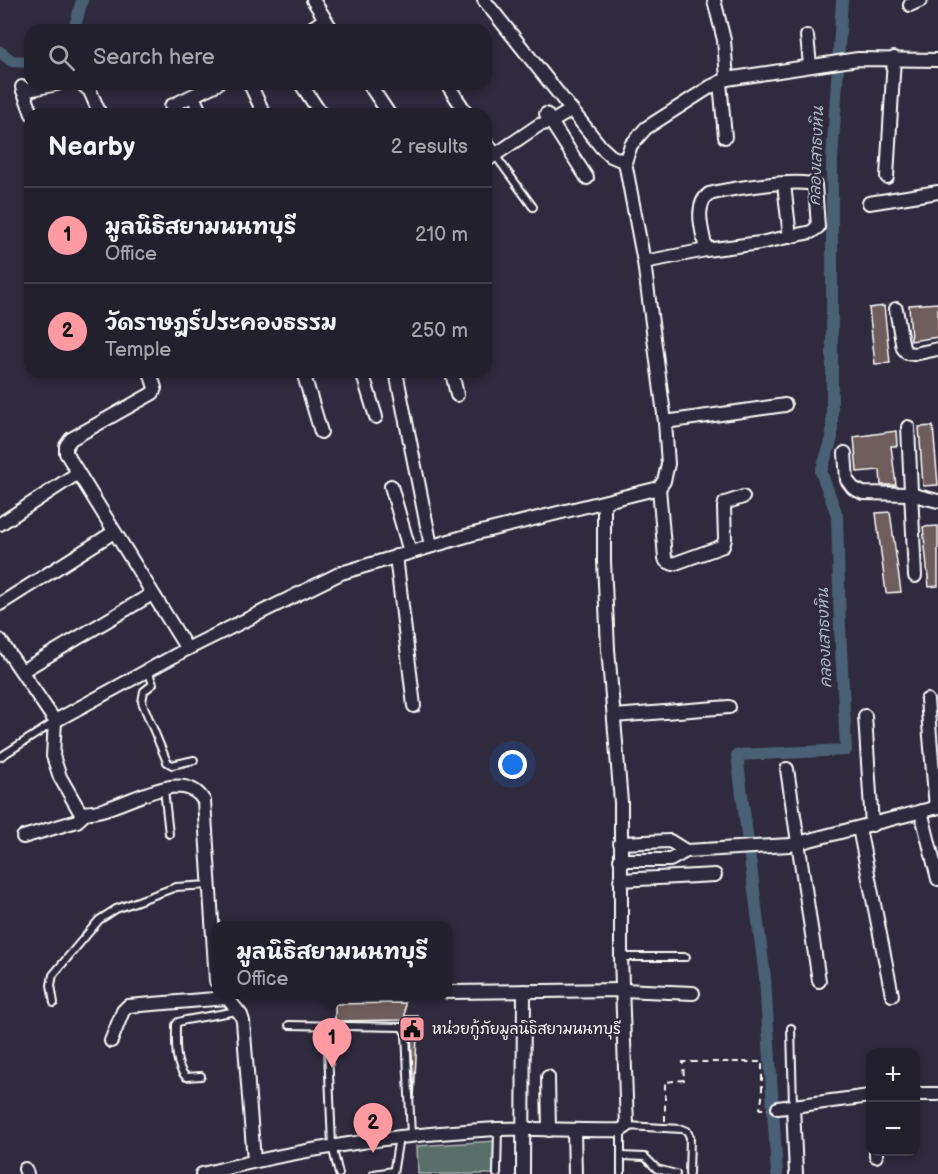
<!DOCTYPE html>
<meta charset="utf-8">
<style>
body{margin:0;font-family:"Balsamiq Sans","Playpen Sans Thai",sans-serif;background:#2f2d3a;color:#f1f3f6}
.controls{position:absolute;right:18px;bottom:18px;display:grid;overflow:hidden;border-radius:12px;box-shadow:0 3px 9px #0003}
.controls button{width:54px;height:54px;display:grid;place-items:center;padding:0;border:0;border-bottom:2px solid #403e4a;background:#23202e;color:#f1f3f6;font:30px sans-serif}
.you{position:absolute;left:513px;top:765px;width:21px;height:21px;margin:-15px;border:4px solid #fff;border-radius:50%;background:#1a73e8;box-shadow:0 0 0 9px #1a73e833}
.badge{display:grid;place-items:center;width:39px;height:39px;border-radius:50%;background:#ff9aa2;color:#111;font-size:20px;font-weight:700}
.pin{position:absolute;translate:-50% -50px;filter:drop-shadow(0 2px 3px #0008)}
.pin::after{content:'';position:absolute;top:32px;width:21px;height:18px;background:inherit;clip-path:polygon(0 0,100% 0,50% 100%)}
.popup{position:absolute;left:212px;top:921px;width:240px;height:78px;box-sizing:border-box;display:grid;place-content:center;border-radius:12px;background:#23202e;filter:drop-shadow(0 2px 4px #0005);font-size:20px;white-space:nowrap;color:#a3a3aa}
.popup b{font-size:22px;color:#f1f3f6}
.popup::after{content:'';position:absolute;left:50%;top:100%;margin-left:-12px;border:12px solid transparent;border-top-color:#23202e}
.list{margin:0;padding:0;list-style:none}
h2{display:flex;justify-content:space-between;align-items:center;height:78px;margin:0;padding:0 24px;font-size:26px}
h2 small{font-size:20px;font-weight:400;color:#a3a3aa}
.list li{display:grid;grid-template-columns:39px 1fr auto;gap:18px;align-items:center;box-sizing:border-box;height:96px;padding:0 24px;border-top:2px solid #403e4a}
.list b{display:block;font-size:22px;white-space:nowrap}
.list p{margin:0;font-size:20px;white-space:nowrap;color:#a3a3aa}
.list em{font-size:20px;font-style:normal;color:#a3a3aa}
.icon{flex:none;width:33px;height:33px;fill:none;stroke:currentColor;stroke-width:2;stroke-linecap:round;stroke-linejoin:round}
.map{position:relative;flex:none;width:938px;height:1174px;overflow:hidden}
.search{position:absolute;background:#23202e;box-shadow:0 3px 9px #0003;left:24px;top:24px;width:468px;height:66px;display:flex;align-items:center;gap:15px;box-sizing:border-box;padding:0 21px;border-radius:18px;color:#a3a3aa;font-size:22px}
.panel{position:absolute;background:#23202e;box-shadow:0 3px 9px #0003;left:24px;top:108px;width:468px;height:270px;border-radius:18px}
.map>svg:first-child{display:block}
</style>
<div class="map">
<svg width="938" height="1174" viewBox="0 0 938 1174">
<rect width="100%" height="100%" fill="#2f2a3d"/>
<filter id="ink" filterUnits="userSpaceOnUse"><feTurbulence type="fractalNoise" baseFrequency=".0167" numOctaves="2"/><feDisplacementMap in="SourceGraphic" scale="12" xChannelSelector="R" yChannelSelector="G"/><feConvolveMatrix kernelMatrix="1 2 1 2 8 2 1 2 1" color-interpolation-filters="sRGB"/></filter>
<g filter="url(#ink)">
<path fill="#596e68" stroke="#acb6b4" stroke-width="1.5" d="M496,1141L499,1174H418L417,1146Z"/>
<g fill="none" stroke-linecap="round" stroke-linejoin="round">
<g stroke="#4a6174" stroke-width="12">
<path d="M74,30L82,0"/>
<path d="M0,52L12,61L30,62"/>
<path d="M777,1174L765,978L737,755L846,750L840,626L837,515L821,472L832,438V160L842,0"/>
</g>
</g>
<g fill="#6d5d5b" stroke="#fff" stroke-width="1.5">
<path d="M938,303V337L911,341L909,305Z"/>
<path d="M884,306L890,363L875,364L869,308Z"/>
<path d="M933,426L938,485L923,486L919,427Z"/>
<path d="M896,431L897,446H891L896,485H881L880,470L857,472L854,437Z"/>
<path d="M890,512L901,592L886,593L876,513Z"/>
<path d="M938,526V586L929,587L923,527Z"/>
<path d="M405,1003V1020L335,1021V1004Z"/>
<path d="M406,1016H418L414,1099L411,1034L406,1024Z"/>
</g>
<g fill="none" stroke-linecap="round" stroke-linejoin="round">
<defs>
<g id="service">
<path d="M495,155L533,207"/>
<path d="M148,671L153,684L144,691L142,702L167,762L172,765L194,760"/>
<path d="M0,757L55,722"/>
<path d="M164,789L169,834"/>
<path d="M621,957H686"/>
<path d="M54,1003L51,985L53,975L99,920L116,909L176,887L209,885"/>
<path d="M289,1025L402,1027L406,1034L411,1135"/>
<path d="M327,1025L332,1146L339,1174"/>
<path d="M791,1028L793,1105"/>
<path d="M201,1076L186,1077C174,1065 176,1041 176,1025L178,1022L186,1020L237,1011"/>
<path d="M627,1126L682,1129L687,1131L690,1137L689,1174"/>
<path d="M621,1130V1174"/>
<path d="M621,1156L645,1157L657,1169L676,1174"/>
<path d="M374,1174L393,1171"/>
<path d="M393,1174L399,1137"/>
<path d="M497,1174L498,1129"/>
</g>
<g id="minor">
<path d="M313,0L332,30"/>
<path d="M484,0L601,147L611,156L625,162"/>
<path d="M714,0L724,40L727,79"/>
<path d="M910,5L921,0"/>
<path d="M309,30L325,19"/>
<path d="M807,36L810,65"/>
<path d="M720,82L725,137"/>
<path d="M82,84L90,91L100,114"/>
<path d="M250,84L264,114"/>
<path d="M301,84L321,114"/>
<path d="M369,84L389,114"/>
<path d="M447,84L467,114"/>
<path d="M22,87L32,114"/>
<path d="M23,91L57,84"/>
<path d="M193,96L201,114"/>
<path d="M171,106L217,84"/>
<path d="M546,114L587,178"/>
<path d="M486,141L495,155"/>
<path d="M486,161L539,125L551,122L572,110"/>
<path d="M887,177L894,58"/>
<path d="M784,184L790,237"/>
<path d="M869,203L938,192"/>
<path d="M644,262L706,250L760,243L811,232L818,227L815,185C798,178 728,189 709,194C693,206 703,233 706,250"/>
<path d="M896,309L903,348L907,353L914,354L938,349"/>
<path d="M150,372L155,388L153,393L71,439L66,446V453L187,649"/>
<path d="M303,372L321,432"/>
<path d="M362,372L376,417"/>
<path d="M396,372L431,546"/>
<path d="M452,372L457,395"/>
<path d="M665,422L785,405"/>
<path d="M908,427L915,576"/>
<path d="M845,453L847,480L853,488L863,493L910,494L938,501"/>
<path d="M391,486L410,552"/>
<path d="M659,488L665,558L666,561L673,564L723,546L725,539L724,508L725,503L743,497"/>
<path d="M0,524L78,473"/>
<path d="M396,556L414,706"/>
<path d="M0,604L114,532"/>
<path d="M0,640L55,721L53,756L60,777L80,812C113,819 181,760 204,801L216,981"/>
<path d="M22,671L152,594"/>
<path d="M927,700L936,808"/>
<path d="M614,716L729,707"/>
<path d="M865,716L872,825"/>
<path d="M55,721L187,649L341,573L473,534L659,488L664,481L668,464L665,422L644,262L625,162L631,145L646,128L710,87L727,79L858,59L938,60"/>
<path d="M787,769L819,981"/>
<path d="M921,811L938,879"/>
<path d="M859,828L892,995"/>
<path d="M23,837L77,821L86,813"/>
<path d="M686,851L790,845L938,807"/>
<path d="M620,860H670L686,851L670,841L620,843"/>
<path d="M620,880L715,875"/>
<path d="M448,992L622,990L693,993"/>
<path d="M224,994L241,1015L243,1021L254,1161"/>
<path d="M111,1041L123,1011L128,1006L227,998"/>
<path d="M548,1077L549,1130"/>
<path d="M916,1094H938"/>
<path d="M793,1105L796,1174"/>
<path d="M778,1108L870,1096"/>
<path d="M574,1131L575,1174"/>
<path d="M876,1156V1152"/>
<path d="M25,1169L27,1174"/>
<path d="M202,1174C299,1149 397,1134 497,1129C538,1128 580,1131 621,1130L627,1126L621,957V802L608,649L604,561V503"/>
<path d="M523,1174L524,991"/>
</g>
</defs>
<use href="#service" stroke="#fff" stroke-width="10"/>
<use href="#minor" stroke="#fff" stroke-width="16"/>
<path stroke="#fff" stroke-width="2" stroke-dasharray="6 4.5" stroke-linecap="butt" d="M665,1121V1082L684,1080L683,1062H762V1098L760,1109H768"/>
<use href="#service" stroke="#2f2a3d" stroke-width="6"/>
<use href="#minor" stroke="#2f2a3d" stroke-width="12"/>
</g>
</g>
<defs>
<symbol id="civic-square" viewBox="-11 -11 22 22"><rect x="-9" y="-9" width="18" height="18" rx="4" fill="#ff9aa2" stroke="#2f2a3d"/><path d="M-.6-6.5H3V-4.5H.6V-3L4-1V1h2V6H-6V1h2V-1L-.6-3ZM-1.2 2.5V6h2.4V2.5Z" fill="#111"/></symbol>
</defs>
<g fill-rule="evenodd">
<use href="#civic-square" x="397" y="1014" width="30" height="30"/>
</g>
<g text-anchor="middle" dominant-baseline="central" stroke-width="5" stroke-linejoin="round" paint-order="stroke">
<g font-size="15" fill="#fff" stroke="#2f2a3d" text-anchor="start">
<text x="432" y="1029">หน่วยกู้ภัยมูลนิธิสยามนนทบุรี</text>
</g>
<g font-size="16" font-style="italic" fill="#aeb8c0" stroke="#2f2a3d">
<text transform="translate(817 156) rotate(-88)">คลองเสาธงหิน</text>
<text transform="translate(825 638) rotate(-92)">คลองเสาธงหิน</text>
</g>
</g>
</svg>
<div class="controls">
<button>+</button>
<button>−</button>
</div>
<div class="you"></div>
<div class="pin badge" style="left:332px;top:1068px">1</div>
<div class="popup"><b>มูลนิธิสยามนนทบุรี</b>Office</div>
<div class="pin badge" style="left:373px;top:1153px">2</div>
<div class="search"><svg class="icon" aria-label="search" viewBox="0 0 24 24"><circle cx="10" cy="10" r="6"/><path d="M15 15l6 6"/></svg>Search here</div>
<section class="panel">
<h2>Nearby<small>2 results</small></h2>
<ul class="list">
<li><span class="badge">1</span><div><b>มูลนิธิสยามนนทบุรี</b><p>Office</p></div><em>210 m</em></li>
<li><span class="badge">2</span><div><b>วัดราษฎร์ประคองธรรม</b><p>Temple</p></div><em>250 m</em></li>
</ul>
</section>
</div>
